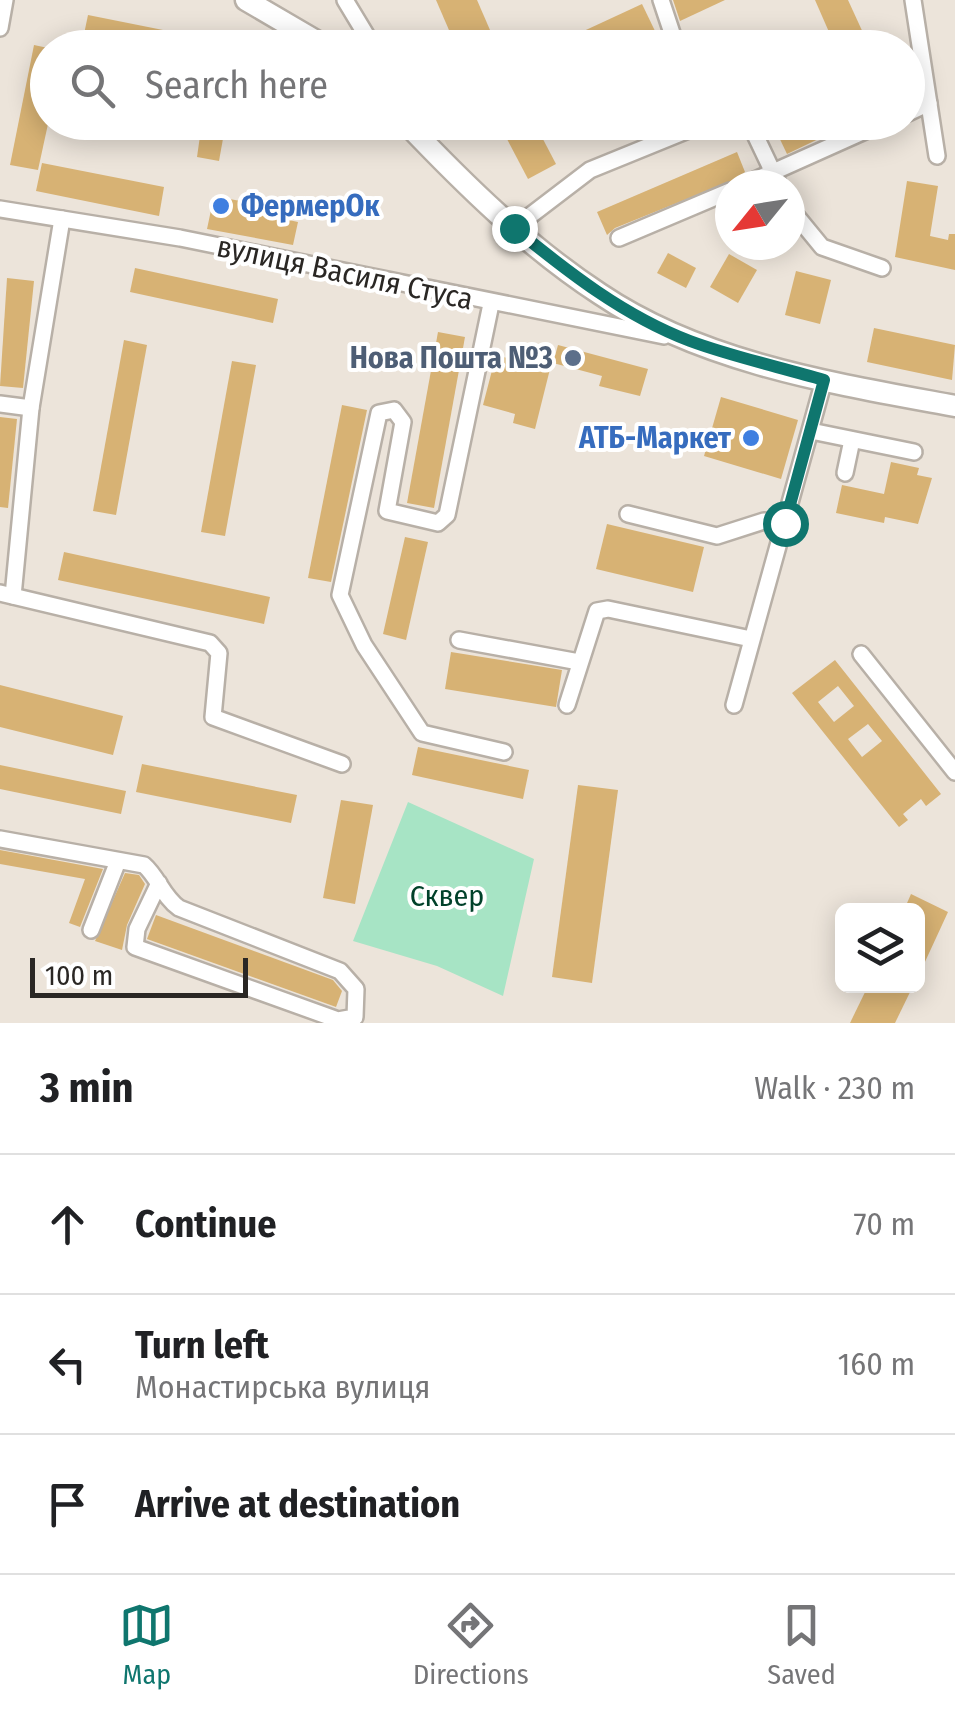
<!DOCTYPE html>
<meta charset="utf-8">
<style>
body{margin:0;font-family:"Fira Sans Condensed",sans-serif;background:#f2f2f2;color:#202124}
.controls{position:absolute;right:30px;bottom:30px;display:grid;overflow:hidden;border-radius:15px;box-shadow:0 5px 25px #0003}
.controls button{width:90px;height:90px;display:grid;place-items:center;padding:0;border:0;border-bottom:2px solid #e0e0e0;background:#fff;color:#202124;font:50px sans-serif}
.compass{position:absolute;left:715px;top:170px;width:90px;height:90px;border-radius:50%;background:#fff;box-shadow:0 5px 25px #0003;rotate:240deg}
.scale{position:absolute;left:30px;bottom:25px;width:218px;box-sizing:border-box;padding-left:10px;border:5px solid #2a2724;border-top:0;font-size:28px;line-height:35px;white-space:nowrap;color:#2a2724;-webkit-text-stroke:8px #fff;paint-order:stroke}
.stop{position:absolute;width:30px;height:30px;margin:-22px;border:8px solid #0f766e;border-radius:50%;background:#fff}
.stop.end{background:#0f766e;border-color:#fff;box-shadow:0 2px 10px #0008}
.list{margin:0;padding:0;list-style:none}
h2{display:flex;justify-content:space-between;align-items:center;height:130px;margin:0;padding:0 40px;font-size:42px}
h2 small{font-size:32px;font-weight:400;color:#757577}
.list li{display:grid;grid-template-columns:65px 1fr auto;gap:30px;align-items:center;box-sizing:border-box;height:140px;padding:0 40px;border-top:2px solid #e0e0e0}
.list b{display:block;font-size:38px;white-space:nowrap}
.list p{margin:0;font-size:32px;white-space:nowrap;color:#757577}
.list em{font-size:32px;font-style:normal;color:#757577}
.icon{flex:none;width:55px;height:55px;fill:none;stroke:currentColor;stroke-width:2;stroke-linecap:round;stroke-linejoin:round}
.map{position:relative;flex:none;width:955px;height:1023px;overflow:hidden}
.search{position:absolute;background:#fff;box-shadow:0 5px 25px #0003;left:30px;right:30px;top:30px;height:110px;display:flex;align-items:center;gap:25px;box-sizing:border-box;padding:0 35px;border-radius:55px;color:#757577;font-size:38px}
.sheet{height:550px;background:#fff}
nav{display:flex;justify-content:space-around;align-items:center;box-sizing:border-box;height:140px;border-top:2px solid #e0e0e0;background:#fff;font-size:28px;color:#757577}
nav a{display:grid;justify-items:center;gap:5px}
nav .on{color:#0f766e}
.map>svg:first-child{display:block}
</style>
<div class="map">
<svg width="955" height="1023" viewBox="0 0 955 1023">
<rect width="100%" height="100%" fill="#ece4da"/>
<path fill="#a7e4c5" d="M408,802L534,859L503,996L437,966L353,941Z"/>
<g fill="#d7b274" fill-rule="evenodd">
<path d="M436,0H477L490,30L455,44Z"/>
<path d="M673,0H725L680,21Z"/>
<path d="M815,0H848L870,48H836Z"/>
<path d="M642,4L655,31L618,48H547Z"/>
<path d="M88,15L178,33L175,48H122L83,39Z"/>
<path d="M34,45L48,48V124L38,170L10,165Z"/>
<path d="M202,122H226L219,161L197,157Z"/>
<path d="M498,122H534L556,164L528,179Z"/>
<path d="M799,122H854L787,154L777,133Z"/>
<path d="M737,152L745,172L734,180L615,228L607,235L597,212Z"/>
<path d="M42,163L164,187L159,216L36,191Z"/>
<path d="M907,181L938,186L930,236L948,240L949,234H955V270L895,257Z"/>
<path d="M214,196L277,208L275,217L298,222L293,245L207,229Z"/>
<path d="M668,253L696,268L686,288L657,273Z"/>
<path d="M729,254L757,270L738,303L710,287Z"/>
<path d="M135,268L278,299L273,323L130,292Z"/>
<path d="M796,271L831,280L820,324L785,315Z"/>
<path d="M7,278L34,281L23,388L0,386Z"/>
<path d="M874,328L955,345L952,380L867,362Z"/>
<path d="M438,332L465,337L434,508L407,503Z"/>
<path d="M124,340L147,345L116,515L93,511Z"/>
<path d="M558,345L648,369L640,396L599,386L602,376L553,363Z"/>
<path d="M496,355L550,369L535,429L513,423L515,414L483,405Z"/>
<path d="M232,361L256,365L225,536L201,532Z"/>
<path d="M721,397L798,420L781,479L704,456Z"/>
<path d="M342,405L367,410L331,582L308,578Z"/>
<path d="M0,417L17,419L8,508L0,507Z"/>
<path d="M891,462L919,468L917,475L932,478L918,524L885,517L884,523L836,513L842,485L884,494Z"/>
<path d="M607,524L704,547L693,592L596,569Z"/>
<path d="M405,537L428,542L406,640L383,634Z"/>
<path d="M64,552L270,597L264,624L58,580Z"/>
<path d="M451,652L562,670L556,707L445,689Z"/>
<path d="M835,660L941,794L926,806L921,799L903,814L908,820L899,827L792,693ZM838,686L854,706L834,722L818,702ZM868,724L882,741L862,757L848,739Z"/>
<path d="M0,685L123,716L113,755L0,727Z"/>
<path d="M418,747L529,770L523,799L412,775Z"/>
<path d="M142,764L297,795L291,823L136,792Z"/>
<path d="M0,765L126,791L121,814L0,789Z"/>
<path d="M578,785L618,790L592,983L552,977Z"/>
<path d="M341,800L373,805L355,904L323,898Z"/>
<path d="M0,850L103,869L80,927L69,923L85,879L0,864Z"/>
<path d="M125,873L139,875L145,884L127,925L122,950L95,941Z"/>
<path d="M911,894L948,912L918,977V910H904Z"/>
<path d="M156,915L333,980L342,991L336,1007L147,939Z"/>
<path d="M868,986H913L895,1023H850Z"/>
</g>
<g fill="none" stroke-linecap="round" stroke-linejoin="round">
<defs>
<g id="minor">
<path d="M345,0L374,48"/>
<path d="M661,0L677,48"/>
<path d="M913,0L937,156"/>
<path d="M0,28L5,0"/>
<path d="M908,113L929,103"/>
<path d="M749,122L779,185"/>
<path d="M744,185L885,122"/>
<path d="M790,208L822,247L882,268"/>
<path d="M0,209L180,238L664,336"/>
<path d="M514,228L590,170L708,122"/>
<path d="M619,238L730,191"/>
<path d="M491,304L447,515L438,523L387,511L403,422L394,410L379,413L340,595L364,645L422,733L504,752"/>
<path d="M0,404L31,408"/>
<path d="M811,431L914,452"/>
<path d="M845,473L852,440"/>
<path d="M628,514L717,536L764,521L785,523"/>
<path d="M0,593L210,643L219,653L213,717L342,764"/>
<path d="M13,596L31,408L62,219"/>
<path d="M459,640L579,662"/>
<path d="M861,654L955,772"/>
<path d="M567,705L597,611L608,609L751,639"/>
<path d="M734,705L824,380"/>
<path d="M0,839L144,865C158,877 163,897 179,908L340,971L356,989L355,1017L338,1020L135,947L137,929L159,883"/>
<path d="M91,930L118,861"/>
</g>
<g id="major">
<path d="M246,0L328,48"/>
<path d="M405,122C465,185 528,247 600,294C702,363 836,384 955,406"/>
</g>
</defs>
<use href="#minor" stroke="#b8b0a7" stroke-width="20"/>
<use href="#major" stroke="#b8b0a7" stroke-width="25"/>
<use href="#minor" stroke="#fff" stroke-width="15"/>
<use href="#major" stroke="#fff" stroke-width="20"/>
</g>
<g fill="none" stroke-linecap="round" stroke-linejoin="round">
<path stroke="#0f766e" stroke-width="12" d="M514,228C568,272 624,316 690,341C733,357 780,367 824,380L785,523"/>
</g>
<g fill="#3f7fe0" stroke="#fff" stroke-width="4">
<circle cx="221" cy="206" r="10"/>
<circle cx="751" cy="438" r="10"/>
</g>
<circle fill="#5c6f8a" stroke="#fff" stroke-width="4" cx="573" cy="358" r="10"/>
<g text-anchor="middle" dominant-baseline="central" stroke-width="8" stroke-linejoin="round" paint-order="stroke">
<g font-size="30" font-weight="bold" fill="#366cbe" stroke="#fff" text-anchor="start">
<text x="241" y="206">ФермерОк</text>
<text x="731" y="438" text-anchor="end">АТБ-Маркет</text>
</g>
<g font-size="30" fill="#2a2724" stroke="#fff">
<text transform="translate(345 273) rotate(12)">вулиця Василя Стуса</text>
</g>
<g font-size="30" font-weight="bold" fill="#4e5e75" stroke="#fff" text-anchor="end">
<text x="553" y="358">Нова Пошта №3</text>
</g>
<g font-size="30" fill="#01412a" stroke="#fff">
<text x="447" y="896">Сквер</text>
</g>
</g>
</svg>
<div class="controls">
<button><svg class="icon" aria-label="layers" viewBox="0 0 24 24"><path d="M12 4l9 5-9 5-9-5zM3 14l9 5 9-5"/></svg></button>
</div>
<svg class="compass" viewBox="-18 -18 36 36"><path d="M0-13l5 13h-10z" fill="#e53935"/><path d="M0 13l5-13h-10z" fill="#757577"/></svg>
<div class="scale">100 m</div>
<div class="stop" style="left:785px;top:523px"></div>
<div class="stop end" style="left:514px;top:228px"></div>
<div class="search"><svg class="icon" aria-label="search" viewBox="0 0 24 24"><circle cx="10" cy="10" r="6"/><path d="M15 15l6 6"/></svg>Search here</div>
</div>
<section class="sheet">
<h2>3 min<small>Walk · 230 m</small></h2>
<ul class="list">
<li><svg class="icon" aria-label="ahead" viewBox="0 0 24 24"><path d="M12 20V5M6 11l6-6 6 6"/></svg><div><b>Continue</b></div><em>70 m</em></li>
<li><svg class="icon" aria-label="left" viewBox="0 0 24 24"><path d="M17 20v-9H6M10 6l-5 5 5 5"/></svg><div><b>Turn left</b><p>Монастирська вулиця</p></div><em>160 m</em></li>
<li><svg class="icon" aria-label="arrive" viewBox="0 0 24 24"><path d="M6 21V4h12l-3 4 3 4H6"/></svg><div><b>Arrive at destination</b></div></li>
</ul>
</section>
<nav>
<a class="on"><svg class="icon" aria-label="map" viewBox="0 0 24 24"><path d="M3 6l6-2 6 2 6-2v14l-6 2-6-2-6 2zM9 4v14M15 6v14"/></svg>Map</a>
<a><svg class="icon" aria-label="directions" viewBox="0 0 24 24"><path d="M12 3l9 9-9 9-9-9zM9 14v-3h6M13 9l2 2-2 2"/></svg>Directions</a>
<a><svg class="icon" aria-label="saved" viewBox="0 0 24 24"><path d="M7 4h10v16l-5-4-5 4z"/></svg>Saved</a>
</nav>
